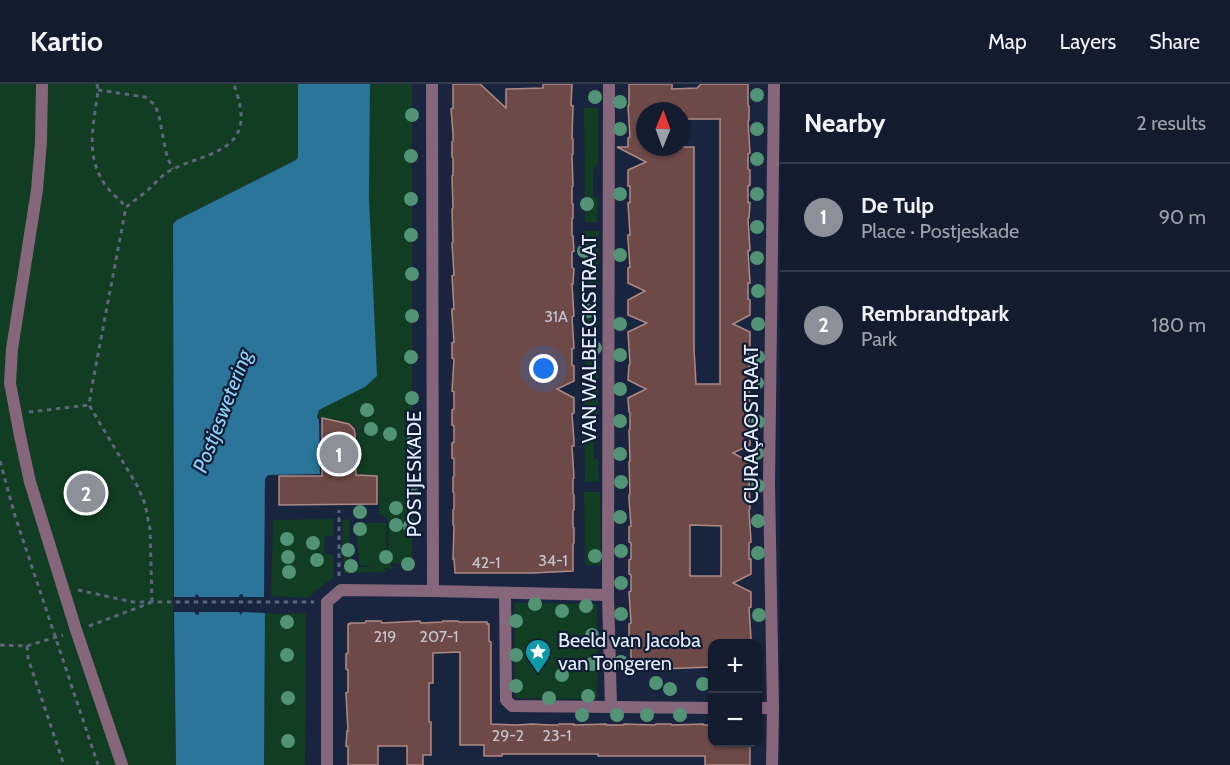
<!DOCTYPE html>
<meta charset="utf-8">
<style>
body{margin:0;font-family:Cabin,sans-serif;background:#20293a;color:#f1f3f6}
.controls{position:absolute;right:18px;bottom:18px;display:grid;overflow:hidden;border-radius:12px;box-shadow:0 2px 4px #0004}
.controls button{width:54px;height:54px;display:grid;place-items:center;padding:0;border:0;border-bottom:2px solid #323a4a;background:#131c2e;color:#f1f3f6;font:30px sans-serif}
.compass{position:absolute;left:636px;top:18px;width:54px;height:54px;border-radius:50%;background:#131c2e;box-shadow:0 2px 4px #0004;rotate:1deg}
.you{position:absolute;left:544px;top:285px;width:21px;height:21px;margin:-15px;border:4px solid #fff;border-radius:50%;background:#1a73e8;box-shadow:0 0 0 9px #1a73e833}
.badge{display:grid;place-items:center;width:39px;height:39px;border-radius:50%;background:#8c9099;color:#fff;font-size:20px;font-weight:700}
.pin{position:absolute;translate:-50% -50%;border:3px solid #fff;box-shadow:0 2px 6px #0006}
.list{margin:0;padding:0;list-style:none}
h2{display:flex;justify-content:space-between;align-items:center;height:78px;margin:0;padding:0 24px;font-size:26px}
h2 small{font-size:20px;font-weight:400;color:#9da1aa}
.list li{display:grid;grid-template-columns:39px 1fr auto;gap:18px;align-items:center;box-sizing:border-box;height:108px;padding:0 24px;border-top:2px solid #323a4a}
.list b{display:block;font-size:22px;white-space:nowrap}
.list p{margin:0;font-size:20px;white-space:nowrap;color:#9da1aa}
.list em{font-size:20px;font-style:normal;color:#9da1aa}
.map{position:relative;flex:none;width:780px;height:681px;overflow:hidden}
header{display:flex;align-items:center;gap:36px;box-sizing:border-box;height:84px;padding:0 30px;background:#131c2e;border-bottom:2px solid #323a4a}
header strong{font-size:28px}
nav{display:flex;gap:33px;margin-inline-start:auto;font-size:21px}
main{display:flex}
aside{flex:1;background:#131c2e}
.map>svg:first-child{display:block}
</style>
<header>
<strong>Kartio</strong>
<nav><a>Map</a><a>Layers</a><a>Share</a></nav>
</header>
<main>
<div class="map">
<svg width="780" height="681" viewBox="0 0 780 681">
<rect width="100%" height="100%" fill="#19253e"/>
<g fill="#113d22">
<path d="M0,0H298V73L296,76L177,136L173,140V528L176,681H0Z"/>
<path d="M370,0H412V480L390,479L394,485L383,484L387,488L344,489L342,436L350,435C348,449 349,466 353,480L360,483H375L360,481L355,439H386L387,475L389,477L388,435L379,429L378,391L357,390V345L350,339L317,333L319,326L365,303L369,114Z"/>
<path d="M584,24H598V80L593,85V113L598,114L597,139L585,138Z"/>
<path d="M585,147H599L598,205L584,204Z"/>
<path d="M586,213L598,214V335H585Z"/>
<path d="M584,343H593L594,375H598L599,397L585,398Z"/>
<path d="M584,408H600L601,481H585Z"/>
<path d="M333,435L334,452H325L324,470L333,471L334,493L307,514L271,512L273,436Z"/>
<path d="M514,519L597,520V615L515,614Z"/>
<path d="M265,529L279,530L306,529L305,681H264Z"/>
</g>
<path fill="#2a7599" d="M298,0H370L369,114L377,292L365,303L319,326L317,333L319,336L320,390L268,391L265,395L264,513H243V511L241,510L239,512V528L241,531L243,528L265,529L264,681H176L174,528H195V530L198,531L199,530V512L196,510L195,513H174L173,140L177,136L296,76L298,73Z"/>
<path fill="#19253e" d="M180,513H258V516L242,515V526L258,525V528H180V525H196V516H180Z"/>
<g fill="#6d4a47" stroke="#b08985" stroke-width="1.5" fill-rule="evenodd">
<path d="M453,0H480L506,24V5L543,4V0H572L571,21L573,22L572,54L573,55V70L572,71L573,102L572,103V119L573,120V134L572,135V151L573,152L574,167L572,168V183L574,185L573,200H572L574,232L572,233L574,264L572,265V281L574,282V297L557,305L574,314V329L572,330L574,357V362H572L574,394L573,395V410L574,411V426L573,427V443L574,444V459L573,460V487L532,489H455L454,475H453L454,442L453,441V426L454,425V409L453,408V393L454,392V375L452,374V359L454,358V342L452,341V326L454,325V308L452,307L454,275L452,274V259L454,258L452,230V225H454L452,192L454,191L452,159L453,158L452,125L453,124L452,92L453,91V74L452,73V58L453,57V49L451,25L453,24Z"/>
<path d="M629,0H672V5L697,4L701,0H748V21L749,22V36L748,37L750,69L748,70V85L750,86V101L748,102V118L750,119L749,134L748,135L750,166L748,167L750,199H748V215L750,216V231L733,240L750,248V263L748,264L750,292V296L749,297L750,328L749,329V345L750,346V361L733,369L750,378V393L749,394L750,425L749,426L751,458L749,459V475H751V490L733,499L751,508V523L749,524L751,555L749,556V560H712V583L660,585L659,583H631V556L629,555V540L631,539L629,508L631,507V491L629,490V476L631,475V459L629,458V443L631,442L629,415V411L630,410L629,378L630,377L629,346L630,345V329L629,328L628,314L646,305L628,296L629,281L630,280L628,248L647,239L628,231V216L645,207L628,199V184L630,183L628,155V151H630L628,119L630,118V102H628V86L646,78L617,63H628V54L630,53L628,22L629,21ZM645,27H683V35H720V300H696L694,265V63H645ZM690,441L721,442V492H690Z"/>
<path d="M322,334L349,340L354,345L355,349L356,391L377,392V420L279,421V392H322Z"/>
<path d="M366,537H381L382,539L420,537L421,539L442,538L443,537H458L459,538H487V540H489V557L491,558V640L517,641L532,640L550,641H558L559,640H574V641L606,640L607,641H623L624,640L655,641L656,640H671L672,641L703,640L704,641H712V658H750V681H705V672H598V670H502V672H484V661H460V568L433,569V599H429V638H431V671H423V681H407V662H378V681H348V663L346,662L347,647H348L346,609L348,608V586L346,585V570L348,569V540H350V539H365Z"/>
</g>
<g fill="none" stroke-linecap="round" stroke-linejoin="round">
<g stroke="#5b667c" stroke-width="3" stroke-dasharray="4.5 4.5" stroke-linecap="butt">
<path d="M97,0L98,6C94,41 84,71 106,102C112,110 120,116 126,123"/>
<path d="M98,6L145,13L155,21L159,32L167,73L173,85"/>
<path d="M29,328L89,321"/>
<path d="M0,377L15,432L98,681"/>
<path d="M339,492V426"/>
<path d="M78,506L133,518H314"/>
<path d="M152,518L150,445L145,420L138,403L89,321L92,302L126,123C133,117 141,112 148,106C156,98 163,90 173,85C203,70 249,68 240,22C239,15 236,7 234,0"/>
<path d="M89,542L150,519"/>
<path d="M0,561L27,562L63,551"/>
<path d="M27,562L28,574L64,681"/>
</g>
<path stroke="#86667b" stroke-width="12" d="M42,0L41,58L37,106L12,265L10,299L20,352L30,398L76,546L122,681"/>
<g stroke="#86667b" stroke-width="12">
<path d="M609,0L608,511L611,622"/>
<path d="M433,507L608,511"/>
<path d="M505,509L506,616L512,622L712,624"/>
<path d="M758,624H773"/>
<path d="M327,681V518L341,506L433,507L432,0"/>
<path d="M772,681L773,624L769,400L774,0"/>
</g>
</g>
<g fill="#529376">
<circle cx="757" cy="11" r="7"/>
<circle cx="595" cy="13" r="7"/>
<circle cx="620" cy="18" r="7"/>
<circle cx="412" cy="31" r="7"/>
<circle cx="620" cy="45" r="7"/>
<circle cx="757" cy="45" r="7"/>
<circle cx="411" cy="72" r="7"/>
<circle cx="757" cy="75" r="7"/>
<circle cx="620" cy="110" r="7"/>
<circle cx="757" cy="110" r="7"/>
<circle cx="411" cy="115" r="7"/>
<circle cx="587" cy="120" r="7"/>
<circle cx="757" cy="143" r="7"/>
<circle cx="411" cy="151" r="7"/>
<circle cx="584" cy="167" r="7"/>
<circle cx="620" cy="171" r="7"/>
<circle cx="757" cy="174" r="7"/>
<circle cx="412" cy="190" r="7"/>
<circle cx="758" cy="207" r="7"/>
<circle cx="588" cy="227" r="7"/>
<circle cx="412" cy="232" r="7"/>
<circle cx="620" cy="240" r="7"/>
<circle cx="758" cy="240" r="7"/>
<circle cx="595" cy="264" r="7"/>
<circle cx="620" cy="271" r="7"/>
<circle cx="411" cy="273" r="7"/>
<circle cx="758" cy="273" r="7"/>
<circle cx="757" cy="299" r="7"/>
<circle cx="620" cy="305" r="7"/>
<circle cx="412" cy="314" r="7"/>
<circle cx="367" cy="326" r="7"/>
<circle cx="620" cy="337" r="7"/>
<circle cx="758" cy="338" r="7"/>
<circle cx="371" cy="345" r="7"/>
<circle cx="390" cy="350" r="7"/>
<circle cx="413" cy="358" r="7"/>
<circle cx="757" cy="369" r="7"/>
<circle cx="620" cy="370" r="7"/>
<circle cx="621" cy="398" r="7"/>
<circle cx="412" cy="401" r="7"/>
<circle cx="758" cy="402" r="7"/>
<circle cx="396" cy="424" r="7"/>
<circle cx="360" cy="428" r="7"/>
<circle cx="620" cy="433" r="7"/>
<circle cx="758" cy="437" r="7"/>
<circle cx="396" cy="441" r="7"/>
<circle cx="410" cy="442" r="7"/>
<circle cx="360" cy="445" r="7"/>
<circle cx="287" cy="455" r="7"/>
<circle cx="313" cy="459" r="7"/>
<circle cx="348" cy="466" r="7"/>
<circle cx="621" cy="467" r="7"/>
<circle cx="758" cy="469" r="7"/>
<circle cx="595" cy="472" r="7"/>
<circle cx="288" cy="473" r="7"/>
<circle cx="386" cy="473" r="7"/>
<circle cx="317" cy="476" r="7"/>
<circle cx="408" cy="480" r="7"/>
<circle cx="351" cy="482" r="7"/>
<circle cx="289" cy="488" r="7"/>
<circle cx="621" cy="499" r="7"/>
<circle cx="535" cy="520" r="7"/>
<circle cx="586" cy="522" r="7"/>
<circle cx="562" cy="527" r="7"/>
<circle cx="621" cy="530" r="7"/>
<circle cx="759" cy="531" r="7"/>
<circle cx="516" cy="537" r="7"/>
<circle cx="287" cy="538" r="7"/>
<circle cx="592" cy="551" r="7"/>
<circle cx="287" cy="571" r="7"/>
<circle cx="516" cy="571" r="7"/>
<circle cx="621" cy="578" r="7"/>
<circle cx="592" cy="580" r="7"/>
<circle cx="562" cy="591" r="7"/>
<circle cx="656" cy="599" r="7"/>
<circle cx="703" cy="600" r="7"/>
<circle cx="516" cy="602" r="7"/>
<circle cx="670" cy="605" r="7"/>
<circle cx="588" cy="612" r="7"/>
<circle cx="288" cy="614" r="7"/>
<circle cx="549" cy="614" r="7"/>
<circle cx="582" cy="631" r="7"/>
<circle cx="617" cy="631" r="7"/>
<circle cx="647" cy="631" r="7"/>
<circle cx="680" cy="631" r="7"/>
<circle cx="288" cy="657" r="7"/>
</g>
<defs>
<symbol id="sight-pin" viewBox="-11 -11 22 30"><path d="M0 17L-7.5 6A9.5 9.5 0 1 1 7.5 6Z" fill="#0f9aa8" stroke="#101c33"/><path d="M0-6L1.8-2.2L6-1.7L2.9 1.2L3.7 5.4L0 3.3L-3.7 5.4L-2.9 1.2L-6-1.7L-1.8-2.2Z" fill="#fff"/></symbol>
</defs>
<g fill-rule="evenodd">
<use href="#sight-pin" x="523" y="553" width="30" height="40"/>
</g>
<g text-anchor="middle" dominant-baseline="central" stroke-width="4.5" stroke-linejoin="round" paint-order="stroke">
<g font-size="16" fill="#c7c5d1">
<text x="556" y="232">31A</text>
<text x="553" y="476">34-1</text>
<text x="486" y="478">42-1</text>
<text x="385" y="552">219</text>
<text x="439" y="552">207-1</text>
<text x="508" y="651">29-2</text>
<text x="557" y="651">23-1</text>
</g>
<g font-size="20" fill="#e5eeff" stroke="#101c33">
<text transform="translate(589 255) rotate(-90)">VAN WALBEECKSTRAAT</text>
<text transform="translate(751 340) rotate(-90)">CURAÇAOSTRAAT</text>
<text transform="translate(414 390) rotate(-90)">POSTJESKADE</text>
</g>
<g font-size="20" fill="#e5eeff" stroke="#101c33" text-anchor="start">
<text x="558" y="556">Beeld van Jacoba<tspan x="558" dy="23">van Tongeren</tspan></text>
</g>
<g font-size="21" font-style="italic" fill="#8dd2f8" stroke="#101c33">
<text transform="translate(222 327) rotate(-69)">Postjeswetering</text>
</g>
</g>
</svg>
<div class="controls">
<button>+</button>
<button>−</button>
</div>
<svg class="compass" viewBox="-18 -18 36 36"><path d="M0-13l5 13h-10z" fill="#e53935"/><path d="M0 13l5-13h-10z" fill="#9da1aa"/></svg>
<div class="you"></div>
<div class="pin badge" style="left:339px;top:370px">1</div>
<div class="pin badge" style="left:86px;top:409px">2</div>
</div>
<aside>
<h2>Nearby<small>2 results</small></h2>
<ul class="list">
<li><span class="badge">1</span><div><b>De Tulp</b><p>Place · Postjeskade</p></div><em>90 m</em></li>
<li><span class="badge">2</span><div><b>Rembrandtpark</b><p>Park</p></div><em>180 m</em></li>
</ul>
</aside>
</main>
